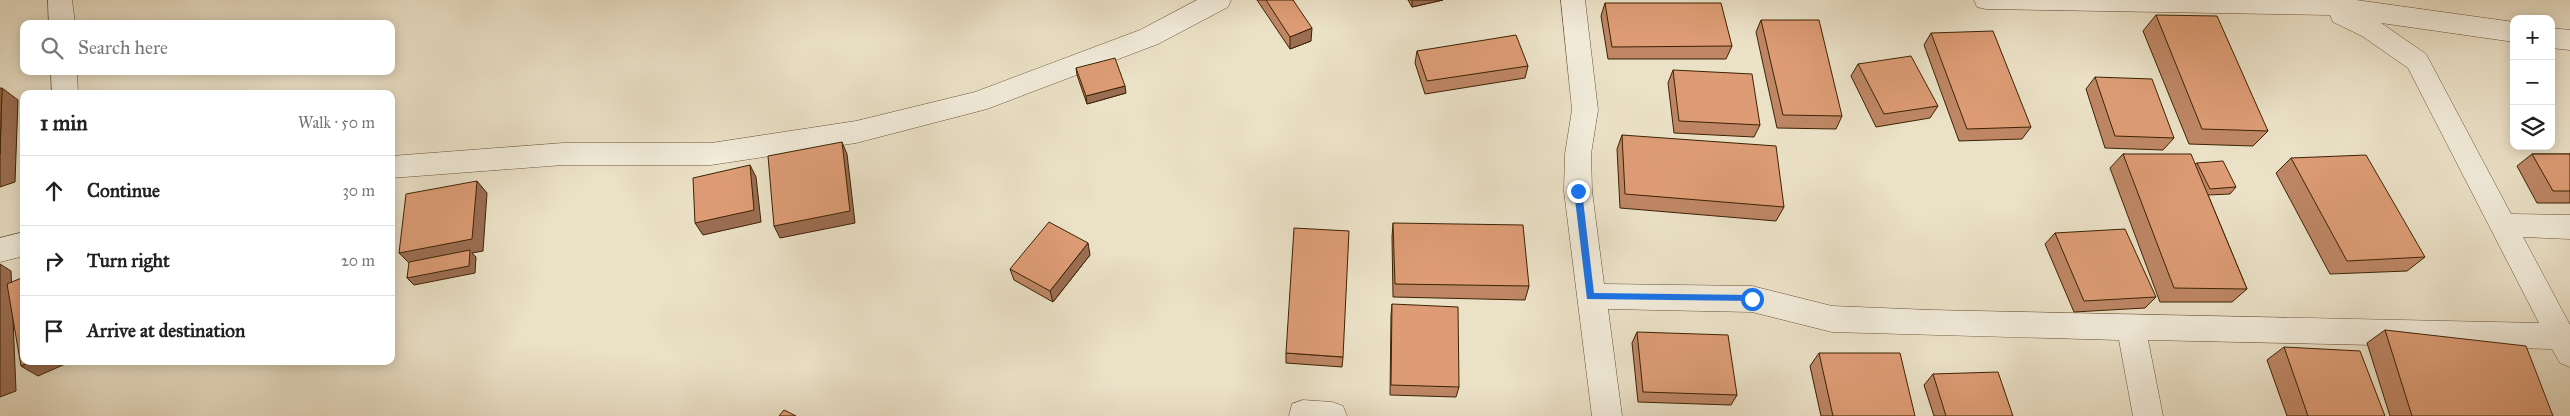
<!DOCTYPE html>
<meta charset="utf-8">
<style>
body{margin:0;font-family:"IM FELL Great Primer",serif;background:#f2f2f2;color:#222}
.controls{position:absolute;right:15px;top:15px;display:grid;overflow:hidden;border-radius:10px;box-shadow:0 2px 12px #0003}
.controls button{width:45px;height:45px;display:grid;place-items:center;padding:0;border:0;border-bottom:1px solid #e0e0e0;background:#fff;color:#222;font:25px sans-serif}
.stop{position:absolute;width:15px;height:15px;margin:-11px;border:4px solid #1a73e8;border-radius:50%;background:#fff}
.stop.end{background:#1a73e8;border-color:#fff;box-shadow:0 1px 5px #0008}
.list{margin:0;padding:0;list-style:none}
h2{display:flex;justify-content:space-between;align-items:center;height:65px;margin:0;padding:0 20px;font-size:21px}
h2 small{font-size:16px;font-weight:400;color:#767676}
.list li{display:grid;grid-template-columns:32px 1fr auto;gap:15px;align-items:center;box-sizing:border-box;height:70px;padding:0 20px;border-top:1px solid #e0e0e0}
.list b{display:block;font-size:19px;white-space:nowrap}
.list em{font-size:16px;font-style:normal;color:#767676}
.icon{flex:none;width:28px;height:28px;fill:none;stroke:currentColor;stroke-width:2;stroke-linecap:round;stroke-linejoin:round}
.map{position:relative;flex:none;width:2570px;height:416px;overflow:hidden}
.search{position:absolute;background:#fff;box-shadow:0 2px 12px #0003;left:20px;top:20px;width:375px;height:55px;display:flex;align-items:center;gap:12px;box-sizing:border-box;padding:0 18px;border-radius:10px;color:#767676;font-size:19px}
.panel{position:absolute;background:#fff;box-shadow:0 2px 12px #0003;left:20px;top:90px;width:375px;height:275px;border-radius:10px}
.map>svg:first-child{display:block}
</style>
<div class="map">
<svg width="2570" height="416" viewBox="0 0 2570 416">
<rect width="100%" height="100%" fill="#ebe1c7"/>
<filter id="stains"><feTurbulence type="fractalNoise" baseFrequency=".004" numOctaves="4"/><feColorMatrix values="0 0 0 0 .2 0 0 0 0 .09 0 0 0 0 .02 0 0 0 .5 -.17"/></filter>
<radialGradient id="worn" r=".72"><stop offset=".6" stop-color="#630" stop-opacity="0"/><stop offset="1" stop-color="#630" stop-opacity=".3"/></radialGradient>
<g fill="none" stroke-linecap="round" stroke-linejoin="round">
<defs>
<g id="minor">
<path d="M48,0H72L75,24H49Z"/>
<path d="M1197,0H1231L1228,7L1158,44L987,109L856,143L711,165H563L391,178V156L563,143H711L856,121L975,92L1140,30Z"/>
<path d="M1561,0H1585L1598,110L1591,154L1592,191L1604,284L1752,286L1832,306L1931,310L2539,323L2408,68L2362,36L2333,22L2330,15L1986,9L1977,7L1974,0H2356L2514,22V42L2381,23L2426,54L2511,214L2570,215V239L2523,237L2570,325V367L2560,363L2552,349L2148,340L2163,416H2133L2119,340L1832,332L1752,312L1608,309L1622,416H1592L1564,191L1565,154L1572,110Z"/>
<path d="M2551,28L2570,30V50L2551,48Z"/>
<path d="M51,71H77L78,94H52Z"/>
<path d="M24,232V256L0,262V238Z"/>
<path d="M1303,400L1332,402L1343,406L1347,416H1289L1292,404Z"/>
</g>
</defs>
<use href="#minor" stroke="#685233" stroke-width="1"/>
<use href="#minor" fill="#f2ecdb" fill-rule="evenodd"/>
</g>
<g fill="#be8665" stroke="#3c2302">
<path d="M1257,0H1293L1311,41L1290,49Z"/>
<path d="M1408,0H1443L1412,7Z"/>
<path d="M1605,3L1732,46L1726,59H1608L1601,16Z"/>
<path d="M2156,15L2268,131L2253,146L2189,144L2143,31Z"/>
<path d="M1761,20L1842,116L1836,129L1777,128L1756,32Z"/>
<path d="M1931,33L2031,127L2022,139L1959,141L1924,45Z"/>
<path d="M1417,51L1528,66L1525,78L1425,94L1415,63Z"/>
<path d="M1858,64L1938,106L1930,118L1876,127L1851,76Z"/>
<path d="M1076,68L1126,93L1087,104L1077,75Z"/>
<path d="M1673,70L1760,125L1754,137L1674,133L1668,83Z"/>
<path d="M2095,77L2174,138L2163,150L2105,148L2086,89Z"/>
<path d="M1622,135L1784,207L1776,221L1620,208L1617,149Z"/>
<path d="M2123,154L2195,164L2197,163L2236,187L2230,194L2208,195L2247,289L2232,302H2160L2110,168Z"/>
<path d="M2532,154H2570V203H2537L2517,166Z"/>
<path d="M2291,158L2425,257L2407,271L2330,274L2276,173Z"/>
<path d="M1393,223L1529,286L1525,300L1393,297L1392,237Z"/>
<path d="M2055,233L2156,297L2145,308L2074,312L2045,244Z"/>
<path d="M1090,255L1053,302L1014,280L1010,269Z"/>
<path d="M1392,304L1459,387L1456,397L1390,395L1391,315Z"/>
<path d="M2385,330L2553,416H2390L2367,343Z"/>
<path d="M1637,332L1737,395L1731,405L1638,402L1632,343Z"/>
<path d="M2284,347L2385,416H2287L2267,360Z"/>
<path d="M1286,353L1343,357L1342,367L1286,363Z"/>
<path d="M1819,353L1915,416H1821L1810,366Z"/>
<path d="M1933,374L2013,416H1934L1924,385Z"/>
</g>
<g fill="#9b6d52" stroke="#3c2302">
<path d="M1412,0H1443L1412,7Z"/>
<path d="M1312,28L1311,41L1290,49V37Z"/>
<path d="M1125,86L1126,93L1087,104L1086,96Z"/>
<path d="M2,88L18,100L15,182L0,187V154Z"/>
<path d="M842,142L847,154L855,223L780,238L774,226Z"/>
<path d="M750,165L756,177L761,222L703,235L695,223Z"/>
<path d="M477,181L487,193L483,251L472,253L476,257L475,273L414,285L407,278L410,264L399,253Z"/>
<path d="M1088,243L1090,255L1053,302L1050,291Z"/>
<path d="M0,264L11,271L16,391L0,397Z"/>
<path d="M31,361H72L38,376L21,366Z"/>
</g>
<g fill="#dd9c75" stroke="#3c2302">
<path d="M1266,0H1293L1312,28L1290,37Z"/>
<path d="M1605,3H1721L1732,46L1612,47Z"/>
<path d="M2156,15L2217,16L2268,131L2202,129Z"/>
<path d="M1761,20H1819L1842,116L1783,115Z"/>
<path d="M1993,31L2031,127L1967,129L1931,33Z"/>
<path d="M1516,35L1528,66L1427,81L1417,51Z"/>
<path d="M1911,56L1938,106L1884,114L1858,64Z"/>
<path d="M1115,58L1125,86L1086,96L1076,68Z"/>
<path d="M1673,70L1752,74L1760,125L1679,121Z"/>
<path d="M2095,77L2152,79L2174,138L2115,136Z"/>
<path d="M0,88H2L0,154Z"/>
<path d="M1622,135L1776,146L1784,207L1625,194Z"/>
<path d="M842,142L850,211L774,226L768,156Z"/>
<path d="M2123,154H2191L2247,289L2174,288Z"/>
<path d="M2532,154H2570V191H2553Z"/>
<path d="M2366,155L2425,257L2347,261L2291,158Z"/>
<path d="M2223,161L2236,187L2210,189L2197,163Z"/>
<path d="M750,165L754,210L695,223L693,178Z"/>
<path d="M477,181L472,239L399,253L406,194Z"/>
<path d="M1049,222L1088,243L1050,291L1010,269Z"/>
<path d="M1393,223L1523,225L1529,286L1395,284Z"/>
<path d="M1294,228L1349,231L1343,357L1286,353Z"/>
<path d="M2125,229L2156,297L2084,301L2055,233Z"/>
<path d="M470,250L469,266L407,278L409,262Z"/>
<path d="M24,277V361H31L21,366L7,284Z"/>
<path d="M1392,304L1458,307L1459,387L1391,385Z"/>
<path d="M2385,330L2526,346L2553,416H2412Z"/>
<path d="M1637,332L1728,335L1737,395L1643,392Z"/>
<path d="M2284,347L2360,351L2385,416H2308Z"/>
<path d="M1819,353H1900L1915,416H1833Z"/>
<path d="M1998,372L2013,416H1946L1933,374Z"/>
<path d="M784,410L796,416H779Z"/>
</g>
<path fill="#1a73e8" d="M1578,188L1582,191L1594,293L1752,295L1755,296V301L1587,299L1574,191Z"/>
<rect width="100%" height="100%" filter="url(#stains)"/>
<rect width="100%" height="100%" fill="url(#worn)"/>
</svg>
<div class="controls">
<button>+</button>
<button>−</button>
<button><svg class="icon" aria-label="layers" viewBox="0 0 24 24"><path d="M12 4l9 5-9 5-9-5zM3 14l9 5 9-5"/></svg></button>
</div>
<div class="stop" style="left:1752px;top:299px"></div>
<div class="stop end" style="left:1578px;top:191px"></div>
<div class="search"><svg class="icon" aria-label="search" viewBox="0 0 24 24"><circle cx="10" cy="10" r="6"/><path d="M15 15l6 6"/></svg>Search here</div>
<section class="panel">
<h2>1 min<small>Walk · 50 m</small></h2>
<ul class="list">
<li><svg class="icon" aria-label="ahead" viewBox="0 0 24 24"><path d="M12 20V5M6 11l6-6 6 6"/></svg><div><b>Continue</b></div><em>30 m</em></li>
<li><svg class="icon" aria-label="right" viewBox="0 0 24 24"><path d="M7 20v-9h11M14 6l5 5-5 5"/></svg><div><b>Turn right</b></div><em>20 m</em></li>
<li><svg class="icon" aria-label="arrive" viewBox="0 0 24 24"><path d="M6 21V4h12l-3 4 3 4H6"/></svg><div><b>Arrive at destination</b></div></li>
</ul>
</section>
</div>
